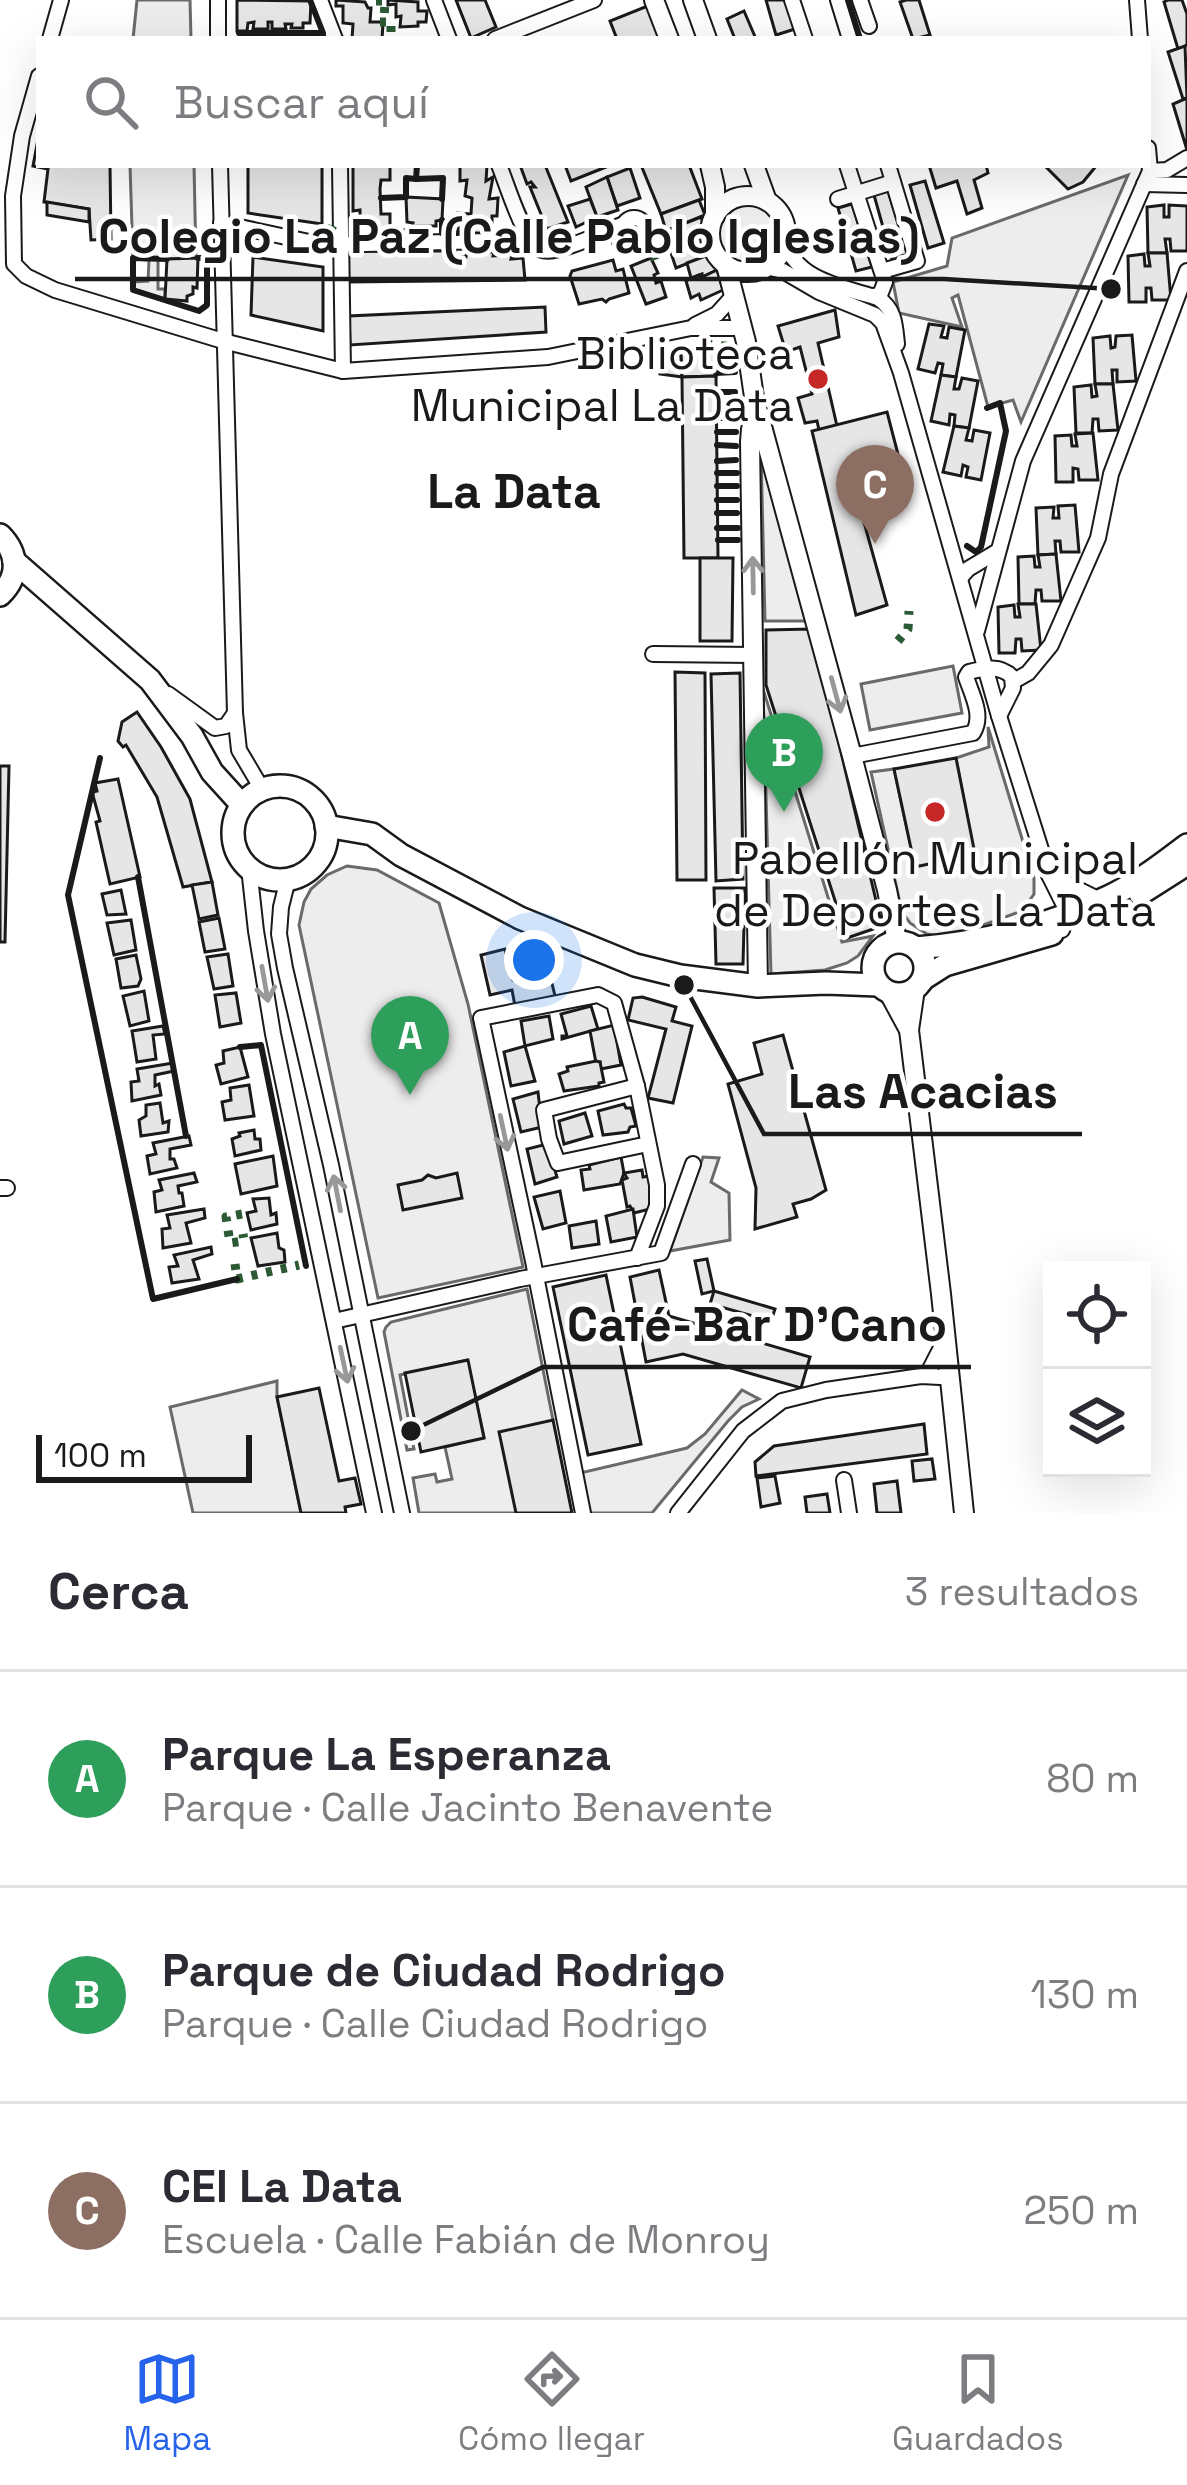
<!DOCTYPE html>
<html lang="es">
<meta charset="utf-8">
<style>
body{margin:0;font-family:"Space Grotesk",sans-serif;background:#f7f7f7;color:#2b2b33}
.controls{position:absolute;right:36px;bottom:36px;display:grid;overflow:hidden;border-radius:0px;box-shadow:0 12px 48px #0002}
.controls button{width:108px;height:108px;display:grid;place-items:center;padding:0;border:0;border-bottom:3px solid #e1e1e2;background:#fff;color:#2b2b33;font:60px sans-serif}
.scale{position:absolute;left:36px;bottom:30px;width:216px;box-sizing:border-box;padding-left:12px;border:6px solid #1a1a1a;border-top:0;font-size:33px;line-height:42px;white-space:nowrap;color:#1a1a1a;-webkit-text-stroke:9px #fff;paint-order:stroke}
.you{position:absolute;left:534px;top:960px;width:42px;height:42px;margin:-30px;border:9px solid #fff;border-radius:50%;background:#1a73e8;box-shadow:0 0 0 18px #1a73e833}
.badge{display:grid;place-items:center;width:78px;height:78px;border-radius:50%;background:#2563eb;color:#fff;font-size:39px;font-weight:700}
.pin{position:absolute;translate:-50% -99px;filter:drop-shadow(0 3px 6px #0008)}
.pin::after{content:'';position:absolute;top:63px;width:42px;height:36px;background:inherit;clip-path:polygon(0 0,100% 0,50% 100%)}
.list{margin:0;padding:0;list-style:none}
h2{display:flex;justify-content:space-between;align-items:center;height:156px;margin:0;padding:0 48px;font-size:51px}
h2 small{font-size:39px;font-weight:400;color:#7c7c81}
.list li{display:grid;grid-template-columns:78px 1fr auto;gap:36px;align-items:center;box-sizing:border-box;height:216px;padding:0 48px;border-top:3px solid #e1e1e2}
.list b{display:block;font-size:45px;white-space:nowrap}
.list p{margin:0;font-size:39px;white-space:nowrap;color:#7c7c81}
.list em{font-size:39px;font-style:normal;color:#7c7c81}
.icon{flex:none;width:66px;height:66px;fill:none;stroke:currentColor;stroke-width:2;stroke-linecap:round;stroke-linejoin:round}
.map{position:relative;flex:none;width:1187px;height:1513px;overflow:hidden}
.search{position:absolute;background:#fff;box-shadow:0 12px 48px #0002;left:36px;right:36px;top:36px;height:132px;display:flex;align-items:center;gap:30px;box-sizing:border-box;padding:0 42px;border-radius:0px;color:#7c7c81;font-size:45px}
.sheet{height:804px;background:#fff}
nav{display:flex;justify-content:space-around;align-items:center;box-sizing:border-box;height:168px;border-top:3px solid #e1e1e2;background:#fff;font-size:33px;color:#7c7c81}
nav a{display:grid;justify-items:center;gap:6px}
nav .on{color:#2563eb}
.map>svg:first-child{display:block}
</style>
<div class="map">
<svg width="1187" height="1513" viewBox="0 0 1187 1513">
<rect width="100%" height="100%" fill="#fff"/>
<g fill="#ededed" stroke="#6a6a6a" stroke-width="3">
<path d="M137,0H190L191,39H133Z"/>
<path d="M130,165H194L196,259H158V289H165V299L133,290V282L148,281L149,260L133,259Z"/>
<path d="M1128,175L1021,422L1013,400L988,407L958,295L952,298L962,327L899,313L893,282L947,266L952,238Z"/>
<circle cx="749" cy="235" r="30"/>
<path d="M761,452L810,621H765Z"/>
<path d="M953,666L962,713L870,730L861,684Z"/>
<path d="M763,689L842,942L873,936L858,956L847,963L825,970L771,974Z"/>
<path d="M988,727L1034,878V894L1022,911L964,932L938,936L927,934L910,923L902,912L871,772L894,769L915,866L974,854L956,758L989,747Z"/>
<path d="M347,866L377,870L439,903L468,1004L523,1267L378,1298L299,925L304,902L311,889L327,875Z"/>
<path d="M703,1157L719,1158L711,1182L729,1193L730,1240L670,1251Z"/>
<path d="M527,1289L553,1420L516,1513H419L413,1478L435,1474L437,1482L452,1479L445,1447L484,1437L467,1360L400,1375L414,1449L407,1450L384,1332L386,1327L391,1322Z"/>
<path d="M277,1381V1397L301,1513H193L170,1407Z"/>
<path d="M742,1390L759,1399L742,1407L728,1421L652,1513H590L580,1473L687,1448L705,1434Z"/>
</g>
<g fill="#e6e6e6" stroke="#1a1a1a" stroke-width="3">
<path d="M237,0L311,1L310,23H303V28H291L292,24H285L286,29H272V22H268V29H253L254,22L248,23L247,31H237Z"/>
<path d="M336,0L365,2L368,8H371L370,22H380L383,24L382,39H352L353,24L343,23V6H336Z"/>
<path d="M388,0L418,2V11H427L426,22H418V26L400,27L401,16L396,17V4L388,5Z"/>
<path d="M456,0H485L496,27L471,38Z"/>
<path d="M766,0H786L795,29L776,35Z"/>
<path d="M906,0H919L930,35L913,39L900,2Z"/>
<path d="M1168,0H1182L1187,14V45L1178,49L1164,2Z"/>
<path d="M650,5L663,39H617L610,21Z"/>
<path d="M744,11L756,39H735L727,19Z"/>
<path d="M1185,46L1187,98L1183,99L1168,52Z"/>
<path d="M1187,98V150L1173,104Z"/>
<path d="M39,134V165H110L111,239L91,240L89,209L44,202L48,169L33,166Z"/>
<path d="M248,165H322V224L248,213Z"/>
<path d="M353,165H390V180H381L380,189L381,214H390V233L370,234L369,226L363,227L364,217L360,218V210L353,211Z"/>
<path d="M460,165H487L486,181L493,177L489,199L498,198L497,216H492V233H458V213L471,214L472,198L465,196L467,180L460,181Z"/>
<path d="M520,165H545L568,222L547,229L530,187H535L531,182L527,184Z"/>
<path d="M565,165H611L571,181Z"/>
<path d="M641,165H689L702,199L661,214Z"/>
<path d="M929,165H986L988,173L974,180L982,208L967,214L957,181L936,188Z"/>
<path d="M1044,165H1097L1083,182L1068,189Z"/>
<path d="M630,168L640,198L617,206L607,177Z"/>
<path d="M607,177L618,210L597,217L586,187Z"/>
<path d="M925,181L944,243L928,248L910,185Z"/>
<path d="M888,191L908,254L892,259L874,195Z"/>
<path d="M406,197L443,199L442,220L436,221V226H412L413,223L407,222Z"/>
<path d="M590,199L597,217L576,227L568,206Z"/>
<path d="M699,200L705,215L666,231L661,214Z"/>
<path d="M47,202L89,209V222L47,215Z"/>
<path d="M852,204L872,267L856,271L838,208Z"/>
<path d="M1164,205V217H1169V205L1187,206V251H1171L1170,239H1165L1167,253H1148L1147,207Z"/>
<path d="M701,217L707,234L670,250L663,232Z"/>
<path d="M707,234L711,254L676,268L670,250Z"/>
<path d="M347,251H455V256L466,257L467,251L474,254L494,252L493,256L512,255L511,259L523,258L525,280L348,282Z"/>
<path d="M1148,253H1167L1171,300H1152L1151,288H1146V302H1129L1128,256L1144,254L1145,266H1150Z"/>
<path d="M711,254L717,270L702,277V274L691,278L687,263Z"/>
<path d="M253,257L323,267V331L251,315Z"/>
<path d="M198,258L197,288L193,287V294L187,296V301L165,299L167,259Z"/>
<path d="M651,258L658,273L654,275L656,283L661,281L666,297L646,304L631,266Z"/>
<path d="M613,260L616,271L623,269L629,293L609,299L606,302L602,299L579,304L570,276L572,271Z"/>
<path d="M717,270L723,290L701,300L699,294L691,298L686,281L699,275L702,277Z"/>
<path d="M545,307L546,332L350,345L349,316Z"/>
<path d="M835,310L839,337L818,343L837,426L819,430L817,421L805,423L798,398L812,394L800,347L786,352L778,326Z"/>
<path d="M929,324L944,326L941,337L947,338L949,327L965,330L956,377L941,375L943,364L938,363L935,373L918,369Z"/>
<path d="M1132,335L1136,381L1117,382V370H1112L1113,384H1095L1093,338L1110,336L1111,348L1115,347L1116,336Z"/>
<path d="M706,344L707,349L681,352L682,377L660,374L662,353Z"/>
<path d="M716,348V376L682,377L681,352Z"/>
<path d="M941,375L956,377L954,389H959L962,378L978,381L969,428L954,426L955,415L950,414L949,425L931,421Z"/>
<path d="M716,376L718,558H684L682,377Z"/>
<path d="M1095,384H1113L1118,430L1099,431L1098,419H1093L1092,433H1076L1074,387L1091,385L1092,397L1097,396Z"/>
<path d="M887,412L906,485L857,497L887,605L856,615L812,431Z"/>
<path d="M954,426L969,428L966,440L972,441L974,430L990,433L981,480L966,477L968,467L963,465L961,476L943,472Z"/>
<path d="M1093,433L1098,480H1079L1078,469L1073,468V482H1056L1055,436L1071,435L1072,446H1077L1075,434Z"/>
<path d="M1075,505L1079,552H1061L1060,541H1055L1056,554L1038,555L1036,508L1054,507L1053,518H1059L1058,506Z"/>
<path d="M1056,554L1061,601H1042L1041,590H1036L1035,604H1019L1018,557L1034,556L1035,567H1040L1038,555Z"/>
<path d="M700,558H733L732,641H700Z"/>
<path d="M1018,604H1036L1041,650L1022,651L1021,639H1016L1015,653H999L998,607L1014,605L1015,617H1020Z"/>
<path d="M812,629L882,926L847,938L766,685V630Z"/>
<path d="M675,672L705,673L706,880H677Z"/>
<path d="M740,673L743,879L716,881L711,674Z"/>
<path d="M137,712L161,747L190,799L212,882L183,887L157,797L126,745L123,747L118,741L122,722Z"/>
<path d="M956,758L975,854L915,867L894,769Z"/>
<path d="M0,766H9L5,942H0Z"/>
<path d="M118,779L140,877L110,884L96,822L100,821L92,792L97,791L95,783Z"/>
<path d="M212,882L218,915L199,919L192,885Z"/>
<path d="M714,888H745L743,964H716Z"/>
<path d="M121,890L126,914L107,915L102,894Z"/>
<path d="M219,918L225,949L205,952L199,922Z"/>
<path d="M131,920L136,950L114,955L107,923Z"/>
<path d="M505,949L513,980L549,971L555,996L515,1006L512,990L490,995L481,955Z"/>
<path d="M228,954L233,986L214,989L207,957Z"/>
<path d="M136,955L141,979L138,986L121,988L116,959Z"/>
<path d="M144,991L149,1021L130,1026L123,996Z"/>
<path d="M236,993L241,1023L220,1027L215,995Z"/>
<path d="M642,997L676,1007L672,1021L692,1026L673,1103L648,1098L666,1029L628,1020L633,998Z"/>
<path d="M591,1006L598,1029L562,1039V1036H567L561,1014Z"/>
<path d="M549,1016L553,1039L525,1046L521,1021Z"/>
<path d="M614,1025L621,1065L601,1069L600,1062L596,1063L590,1031Z"/>
<path d="M163,1026L165,1034L153,1035L156,1059L137,1062L132,1031Z"/>
<path d="M783,1035L826,1190L811,1199L793,1204L797,1217L755,1229L756,1188L728,1084L762,1074L754,1043Z"/>
<path d="M525,1046L535,1081L511,1086L504,1052Z"/>
<path d="M240,1047L248,1077L221,1084L216,1065L224,1063L223,1051Z"/>
<path d="M596,1061L600,1062L604,1082L599,1083V1086L564,1091L559,1074L568,1071L567,1067Z"/>
<path d="M173,1063L174,1071L155,1075V1086L159,1084L161,1095L132,1101L131,1082L139,1081L137,1069Z"/>
<path d="M249,1085L254,1116L225,1120L222,1102L231,1100L230,1088Z"/>
<path d="M538,1092L542,1127L521,1132L513,1099Z"/>
<path d="M160,1103L163,1123L169,1121L168,1132L141,1136L139,1120L146,1116V1105Z"/>
<path d="M624,1104L626,1108H631L636,1126L630,1127L628,1132L603,1135L598,1111Z"/>
<path d="M585,1113L592,1136L564,1144L559,1121Z"/>
<path d="M254,1130L255,1139H260L261,1150L235,1156L232,1139L240,1136L239,1133Z"/>
<path d="M189,1136L191,1145L170,1149V1159H174L177,1168L150,1174L147,1156L156,1154L153,1143Z"/>
<path d="M547,1144L557,1177L535,1184L527,1149Z"/>
<path d="M273,1156L277,1186L241,1194L235,1164Z"/>
<path d="M621,1157L624,1173L620,1184L584,1190L581,1170L590,1169L589,1165Z"/>
<path d="M642,1170L643,1177L649,1176L653,1202L650,1209L634,1213L630,1206L627,1207L622,1180L627,1178L624,1173Z"/>
<path d="M194,1173L197,1182L178,1186L179,1193H182L184,1206L156,1212L154,1192L162,1190L159,1180Z"/>
<path d="M457,1173L462,1198L403,1210L398,1185L422,1180L428,1175L436,1178Z"/>
<path d="M560,1191L566,1223L543,1229L534,1197Z"/>
<path d="M269,1198L271,1215L276,1213L277,1224L251,1230L247,1213L256,1211L253,1199Z"/>
<path d="M204,1209L205,1218L186,1223L191,1243L163,1248L162,1229L170,1228L167,1215Z"/>
<path d="M633,1209L637,1237L611,1242L606,1216Z"/>
<path d="M596,1221L599,1244L572,1248L569,1226Z"/>
<path d="M277,1233L279,1248L284,1250L285,1262L258,1266L251,1238Z"/>
<path d="M211,1247L212,1254L193,1260L199,1279L172,1283L169,1267L178,1266L174,1255Z"/>
<path d="M707,1259L714,1291L702,1294L695,1261Z"/>
<path d="M659,1270L669,1316L810,1357L801,1388L683,1354L646,1362L630,1277Z"/>
<path d="M606,1275L641,1444L588,1455L553,1287Z"/>
<path d="M714,1291L775,1309L771,1321L710,1304Z"/>
<path d="M468,1360L484,1438L421,1452L405,1373Z"/>
<path d="M319,1388L339,1481L355,1478L361,1504L345,1507L346,1513H301L277,1397Z"/>
<path d="M553,1420L572,1513H516L499,1432Z"/>
<path d="M924,1424L927,1454L756,1476L755,1462L774,1446Z"/>
<path d="M932,1459L935,1479L914,1481L912,1461Z"/>
<path d="M775,1476L780,1503L761,1507L757,1478Z"/>
<path d="M897,1481L901,1513H877L874,1484Z"/>
<path d="M827,1494L830,1513H807L805,1497Z"/>
</g>
<g fill="none" stroke-linecap="round" stroke-linejoin="round">
<defs>
<g id="street">
<path d="M218,0V39"/>
<path d="M320,0L335,39"/>
<path d="M434,0L449,39"/>
<path d="M792,0L805,39"/>
<path d="M838,0L850,39"/>
<path d="M860,0L869,26"/>
<path d="M1137,0L1140,39"/>
<path d="M50,39L61,0"/>
<path d="M495,39L594,0"/>
<path d="M39,76L22,136L13,196L14,264L26,276L55,290L223,341L343,371L548,357L691,328H742"/>
<path d="M220,165L235,713L239,750L262,789"/>
<path d="M340,165L343,371"/>
<path d="M499,165C507,184 524,243 542,250C556,256 608,230 624,224"/>
<path d="M847,165L885,282L880,295L873,296"/>
<path d="M1150,171L1167,170L1187,158"/>
<path d="M1144,184L1187,185"/>
<path d="M838,199L893,182"/>
<circle cx="634" cy="229" r="11"/>
<path d="M221,223L323,245L529,240"/>
<path d="M785,242C797,281 843,287 878,298C895,309 895,325 897,344"/>
<path d="M766,267L783,271L819,292L875,315L883,323L901,373L999,716L1049,875L1068,913L1062,930"/>
<path d="M882,271L917,261L888,165"/>
<path d="M695,325L717,314L735,294"/>
<path d="M960,578L968,569L998,551"/>
<path d="M977,631L1023,461L1150,171L1148,148"/>
<path d="M653,654L755,655"/>
<path d="M1014,681L1028,673L1051,645L1098,538L1111,474L1187,271"/>
<path d="M168,694L215,728L226,726L235,713"/>
<path d="M852,756L973,733C984,716 972,695 966,677L969,672C984,668 1001,665 1012,677L1013,688L999,716"/>
<path d="M249,868L256,931L273,1034L374,1513"/>
<path d="M1049,875L1100,900"/>
<path d="M288,879L281,907L279,934L285,968L331,1165L402,1513"/>
<path d="M637,1086L544,1110L549,1139L558,1163L648,1144"/>
<path d="M0,1188H7"/>
<path d="M334,1321L520,1279L661,1253L693,1164"/>
<path d="M929,1371L946,1338"/>
<path d="M844,1480L849,1513"/>
<path d="M583,1513L533,1261L481,1018L598,995L614,1003L637,1086L657,1185V1206L637,1258"/>
<path d="M678,1513L743,1431L782,1401L826,1390L921,1376L940,1377L949,1373"/>
</g>
<g id="secondary">
<path d="M654,0L669,39"/>
<path d="M693,0L707,39"/>
<path d="M710,165L715,187V216"/>
<path d="M754,165L767,201"/>
<circle cx="748" cy="234" r="38"/>
<path d="M726,265L746,342L754,397L852,756L887,890L897,941"/>
<path d="M758,986L750,442L751,429L761,420"/>
<path d="M889,993L909,1030L941,1294L964,1513"/>
<path d="M909,1030L915,989"/>
</g>
<g id="primary">
<path d="M0,535C18,553 20,576 0,595"/>
<path d="M14,561L150,680L192,736L212,772L242,805"/>
<circle cx="280" cy="833" r="47"/>
<path d="M326,826L372,834L401,855L520,918L635,965L680,976L758,986L826,983L878,985"/>
<path d="M1140,894L1187,864"/>
<circle cx="899" cy="968" r="26"/>
<path d="M916,948C981,943 1049,926 1108,897C1136,884 1162,864 1187,845"/>
<path d="M923,979L945,965L1052,934"/>
</g>
</defs>
<use href="#street" stroke="#1a1a1a" stroke-width="18"/>
<use href="#secondary" stroke="#1a1a1a" stroke-width="22"/>
<use href="#primary" stroke="#1a1a1a" stroke-width="26"/>
<use href="#street" stroke="#fff" stroke-width="14"/>
<use href="#secondary" stroke="#fff" stroke-width="18"/>
<use href="#primary" stroke="#fff" stroke-width="21"/>
<g stroke="#2b5a34" stroke-width="9" stroke-dasharray="6 9" stroke-linecap="butt">
<path d="M376,1H385L384,20"/>
<path d="M380,22H391V39"/>
<path d="M318,235H329L334,222"/>
<path d="M591,245L614,234L616,244L628,252L649,242L655,260"/>
<path d="M706,344L733,347L735,372"/>
<path d="M898,641L908,629L909,611"/>
<path d="M242,1214L226,1217L230,1243L244,1241L243,1234"/>
<path d="M235,1264L237,1279L299,1265"/>
</g>
<g stroke="#1a1a1a" stroke-width="6">
<path d="M848,0L860,39"/>
<path d="M239,33H323L310,0"/>
<path d="M417,165L416,179L443,178L442,199"/>
<path d="M381,198L406,197V178L416,179"/>
<path d="M442,220V233H458"/>
<path d="M390,233L408,231"/>
<path d="M167,259L133,258V290L199,311L207,305V258H198"/>
<path d="M716,373L735,372"/>
<path d="M716,392H735"/>
<path d="M717,407L736,406"/>
<path d="M717,418H736"/>
<path d="M717,432H736"/>
<path d="M717,445L736,446"/>
<path d="M717,461L736,460"/>
<path d="M717,473H737"/>
<path d="M717,486H737"/>
<path d="M717,500H737"/>
<path d="M717,513H737"/>
<path d="M717,528H738"/>
<path d="M718,540H738"/>
<path d="M967,546L976,552L981,547L1006,431L1000,403L987,408"/>
<path d="M100,758L68,895L153,1299L237,1279"/>
<path d="M138,877L186,1136"/>
<path d="M240,1047L261,1045L306,1266"/>
</g>
</g>
<defs><path id="oneway-shaft" d="M-6 0H5M1.5-3L5.5 0L1.5 3" fill="none" stroke-width="1.6" stroke-linecap="round" stroke-linejoin="round" transform="scale(3)"/></defs>
<g stroke="#989898">
<use href="#oneway-shaft" transform="translate(753 575) rotate(-91)"/>
<use href="#oneway-shaft" transform="translate(836 695) rotate(75)"/>
<use href="#oneway-shaft" transform="translate(265 984) rotate(80)"/>
<use href="#oneway-shaft" transform="translate(504 1133) rotate(78)"/>
<use href="#oneway-shaft" transform="translate(337 1193) rotate(-101)"/>
<use href="#oneway-shaft" transform="translate(344 1365) rotate(78)"/>
</g>
<g fill="#c62828" stroke="#fff" stroke-width="4.5">
<circle cx="818" cy="379" r="12"/>
<circle cx="935" cy="812" r="12"/>
</g>
<g text-anchor="middle" dominant-baseline="central" stroke-width="9" stroke-linejoin="round" paint-order="stroke">
<g font-size="45" fill="#1a1a1a" stroke="#fff" text-anchor="end">
<text x="794" y="353">Biblioteca<tspan x="794" dy="52">Municipal La Data</tspan></text>
<text x="935" y="858" text-anchor="middle">Pabellón Municipal<tspan x="935" dy="52">de Deportes La Data</tspan></text>
</g>
<g font-size="48" font-weight="bold" fill="#1a1a1a" stroke="#fff">
<text x="514" y="491">La Data</text>
</g>
</g>
<path fill="none" stroke="#1a1a1a" stroke-width="4.5" d="M1111 289L944 279H75M684 985L764 1134H1082M411 1431L543 1367H971"/>
<g fill="#1a1a1a" stroke="#fff" stroke-width="4.5">
<circle cx="1111" cy="289" r="12"/>
<circle cx="684" cy="985" r="12"/>
<circle cx="411" cy="1431" r="12"/>
</g>
<g font-size="48" text-anchor="middle" font-weight="bold" fill="#1a1a1a" stroke="#fff" stroke-width="9" stroke-linejoin="round" paint-order="stroke">
<text x="509" y="253">Colegio La Paz (Calle Pablo Iglesias)</text>
<text x="923" y="1108">Las Acacias</text>
<text x="757" y="1341">Café-Bar D'Cano</text>
</g>
</svg>
<div class="controls">
<button><svg class="icon" aria-label="locate" viewBox="0 0 24 24"><circle cx="12" cy="12" r="6"/><path d="M12 2v4M12 18v4M2 12h4M18 12h4"/></svg></button>
<button><svg class="icon" aria-label="layers" viewBox="0 0 24 24"><path d="M12 4l9 5-9 5-9-5zM3 14l9 5 9-5"/></svg></button>
</div>
<div class="scale">100 m</div>
<div class="you"></div>
<div class="pin badge" style="left:410px;top:1095px;background:#2e9e5b">A</div>
<div class="pin badge" style="left:784px;top:812px;background:#2e9e5b">B</div>
<div class="pin badge" style="left:875px;top:544px;background:#8d6e63">C</div>
<div class="search"><svg class="icon" aria-label="search" viewBox="0 0 24 24"><circle cx="10" cy="10" r="6"/><path d="M15 15l6 6"/></svg>Buscar aquí</div>
</div>
<section class="sheet">
<h2>Cerca<small>3 resultados</small></h2>
<ul class="list">
<li><span class="badge" style="background:#2e9e5b">A</span><div><b>Parque La Esperanza</b><p>Parque · Calle Jacinto Benavente</p></div><em>80 m</em></li>
<li><span class="badge" style="background:#2e9e5b">B</span><div><b>Parque de Ciudad Rodrigo</b><p>Parque · Calle Ciudad Rodrigo</p></div><em>130 m</em></li>
<li><span class="badge" style="background:#8d6e63">C</span><div><b>CEI La Data</b><p>Escuela · Calle Fabián de Monroy</p></div><em>250 m</em></li>
</ul>
</section>
<nav>
<a class="on"><svg class="icon" aria-label="map" viewBox="0 0 24 24"><path d="M3 6l6-2 6 2 6-2v14l-6 2-6-2-6 2zM9 4v14M15 6v14"/></svg>Mapa</a>
<a><svg class="icon" aria-label="directions" viewBox="0 0 24 24"><path d="M12 3l9 9-9 9-9-9zM9 14v-3h6M13 9l2 2-2 2"/></svg>Cómo llegar</a>
<a><svg class="icon" aria-label="saved" viewBox="0 0 24 24"><path d="M7 4h10v16l-5-4-5 4z"/></svg>Guardados</a>
</nav>
